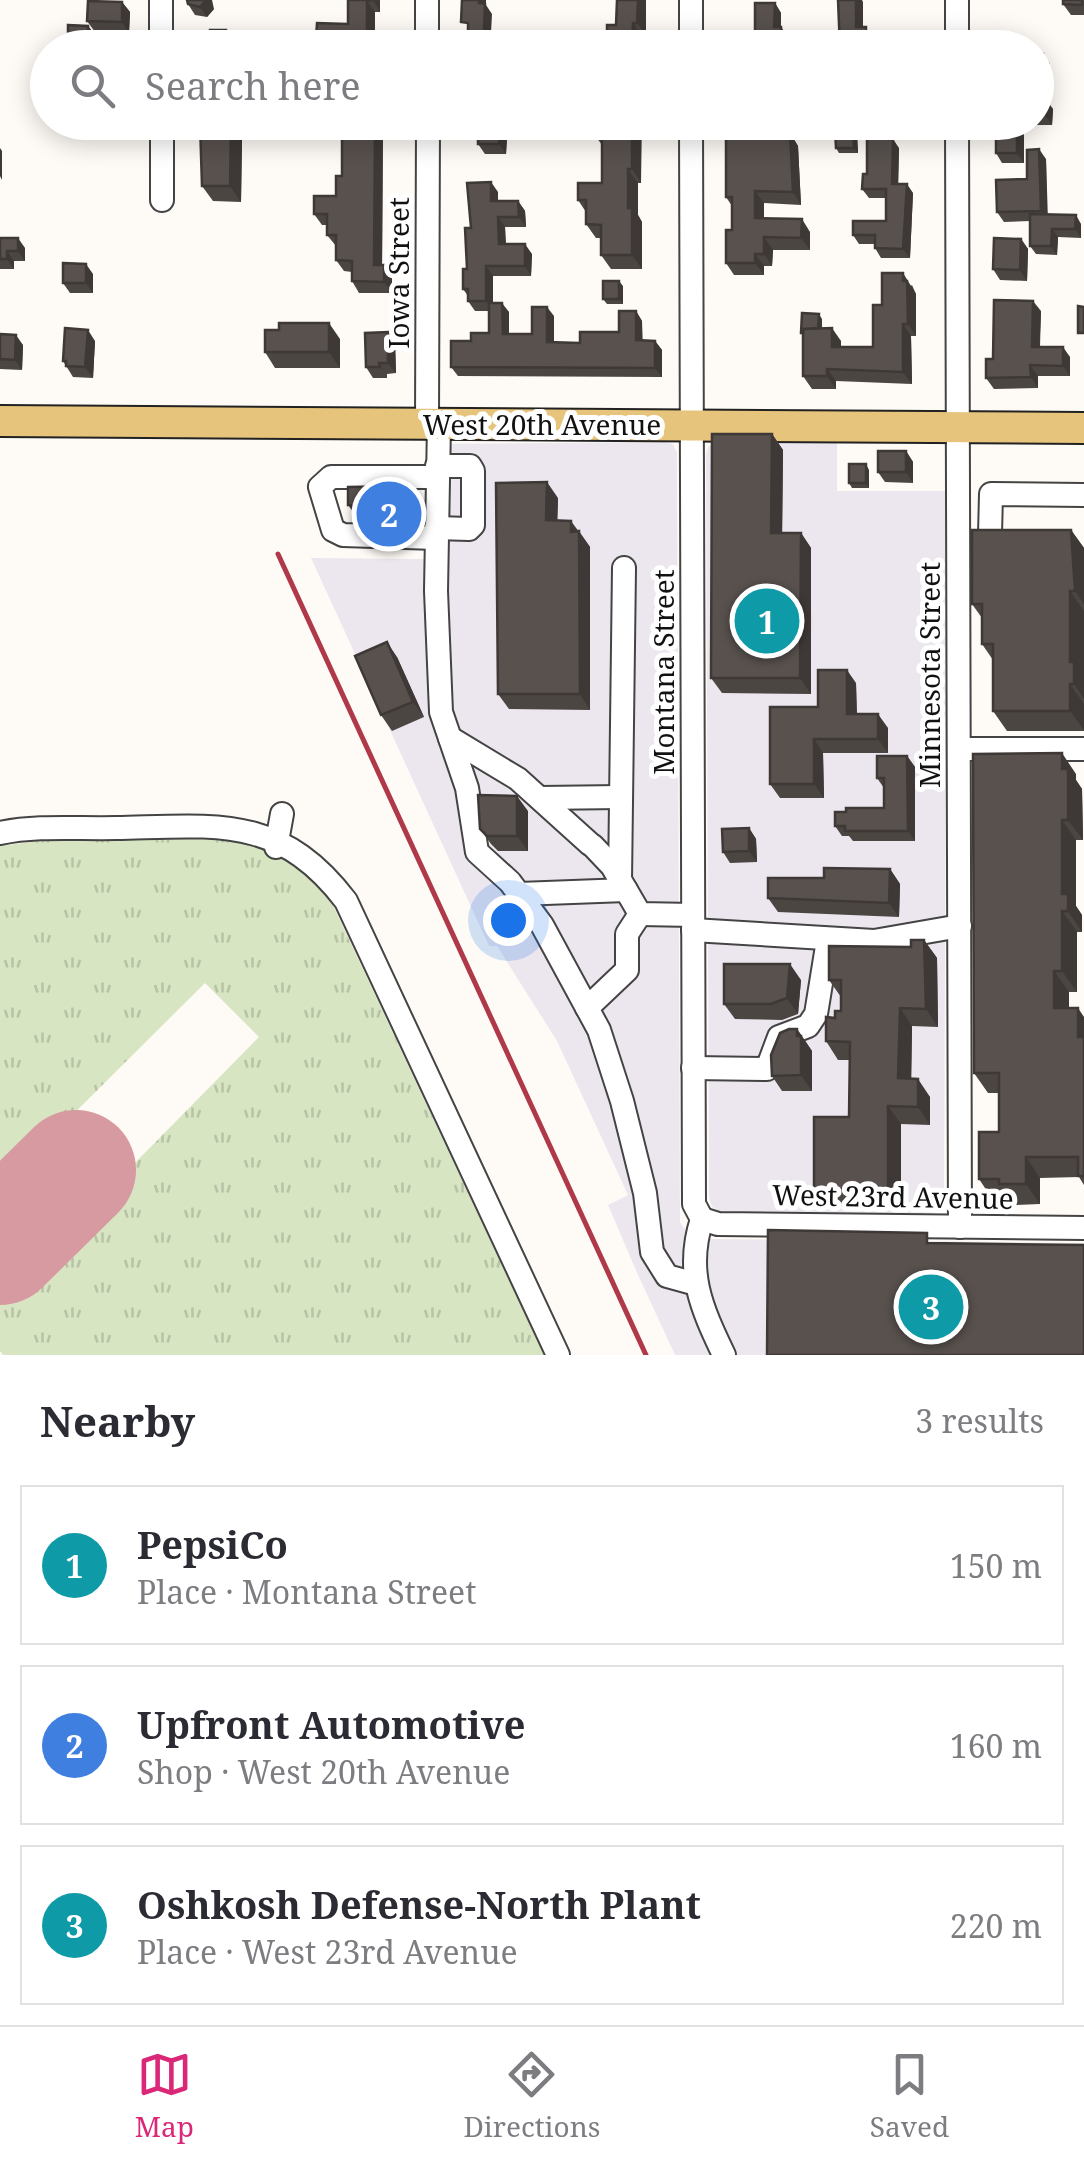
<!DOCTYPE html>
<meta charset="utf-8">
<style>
body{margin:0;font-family:"Noto Serif",serif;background:#f2f2f3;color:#2b2b33}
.you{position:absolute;left:508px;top:920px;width:35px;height:35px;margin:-25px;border:8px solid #fff;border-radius:50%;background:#1a73e8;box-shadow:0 0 0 15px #1a73e833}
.badge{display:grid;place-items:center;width:65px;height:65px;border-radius:50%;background:#db2777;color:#fff;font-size:32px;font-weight:700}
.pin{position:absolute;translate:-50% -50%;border:5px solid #fff;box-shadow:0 2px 10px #0006}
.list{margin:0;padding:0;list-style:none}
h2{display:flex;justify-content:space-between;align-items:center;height:130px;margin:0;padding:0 40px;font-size:42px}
h2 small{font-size:32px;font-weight:400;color:#7c7c81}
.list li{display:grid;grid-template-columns:65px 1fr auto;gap:30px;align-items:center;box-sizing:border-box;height:160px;margin:0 20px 20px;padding:0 20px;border:2px solid #e1e1e2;border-radius:0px}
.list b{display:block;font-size:38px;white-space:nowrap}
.list p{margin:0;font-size:32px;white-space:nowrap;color:#7c7c81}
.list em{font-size:32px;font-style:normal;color:#7c7c81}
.icon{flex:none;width:55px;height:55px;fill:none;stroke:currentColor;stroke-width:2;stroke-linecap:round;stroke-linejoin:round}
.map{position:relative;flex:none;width:1084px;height:1355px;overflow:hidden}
.search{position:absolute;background:#fff;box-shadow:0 5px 25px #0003;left:30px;right:30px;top:30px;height:110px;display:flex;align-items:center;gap:25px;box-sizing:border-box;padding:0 35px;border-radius:55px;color:#7c7c81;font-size:38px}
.sheet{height:670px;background:#fff}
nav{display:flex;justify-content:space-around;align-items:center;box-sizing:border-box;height:140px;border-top:2px solid #e1e1e2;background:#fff;font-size:28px;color:#7c7c81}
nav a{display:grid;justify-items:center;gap:5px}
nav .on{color:#db2777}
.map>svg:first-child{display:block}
</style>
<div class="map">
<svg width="1084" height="1355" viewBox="0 0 1084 1355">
<defs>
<pattern id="grass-tufts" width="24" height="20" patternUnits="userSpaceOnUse" patternTransform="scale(2.5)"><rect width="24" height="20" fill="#d7e5c2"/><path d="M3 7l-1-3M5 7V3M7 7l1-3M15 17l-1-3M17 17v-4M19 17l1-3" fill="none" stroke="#b8c3a6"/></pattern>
</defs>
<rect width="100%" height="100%" fill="#fefbf6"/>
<g fill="#ece7ee">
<path d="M664,442L673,444L677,453L680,1222L687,1232L709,1239L1084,1243V1355H675L638,1275L608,1205L628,1195L557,1041L497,946H489L311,558L426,559V444Z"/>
<path d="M716,442H837V491H947L944,1201L931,1214L723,1213L712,1207L709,1197L706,454L708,447Z"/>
</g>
<path fill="url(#grass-tufts)" d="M186,839C251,839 290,850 331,901L544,1355H3L0,1351V1300L259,1037L205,983L0,1187V846L39,841Z"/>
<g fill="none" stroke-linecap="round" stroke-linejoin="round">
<path stroke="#d79aa0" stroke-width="120" d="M0,1245L76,1170"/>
<defs>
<g id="minor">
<path d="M161,0V48"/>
<path d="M427,0V48"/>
<path d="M691,0V48"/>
<path d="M957,0V48"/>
<path d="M162,122V200"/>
<path d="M691,122L694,1204L702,1219"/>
<path d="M957,122L960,1227"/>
<path d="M427,424L428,122"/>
<path d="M439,424L436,591L441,712L467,788L477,852L510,882L542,925L599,1030L622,1101L645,1193L652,1252L667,1276L696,1284"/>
<path d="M436,528L469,529L473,525V471L470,466H437"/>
<path d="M990,535L991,494L1084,495"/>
<path d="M436,538L343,535L333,530L320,487L331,477H438"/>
<path d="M450,738L518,779L590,844"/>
<path d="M960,749H1084"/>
<path d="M540,798L621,797"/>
<path d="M0,833C37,825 78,829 116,828C215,826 280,814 346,901L558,1355"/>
<path d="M593,846L612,866L640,914L693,915"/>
<path d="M276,847L282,814"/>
<path d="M620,880L624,568"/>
<path d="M519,894L626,890"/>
<path d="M693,930L874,941L960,926"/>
<path d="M587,1008L627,970V934L640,914"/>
<path d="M693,1068L767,1069L779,1037L808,1026L816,1014L828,940"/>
<path d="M702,1219L718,1224L1084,1228"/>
<path d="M702,1219C685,1271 701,1307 724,1355"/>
</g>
<path id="major" d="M0,421L1084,428"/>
</defs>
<use href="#minor" stroke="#444" stroke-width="26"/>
<use href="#major" stroke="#222" stroke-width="34"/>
<use href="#minor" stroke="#fff" stroke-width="22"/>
<use href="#major" stroke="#e7c47c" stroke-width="30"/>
<path stroke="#b03949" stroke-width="5" d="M278,554L646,1355"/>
</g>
<g fill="#4c4643">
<path d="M348,0H380V12H375V32L384,43V48H322L316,39L348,24Z"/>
<path d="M646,0V35H641L616,25Z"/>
<path d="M1084,0V15H1071L1063,4Z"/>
<path d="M122,2L130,12L129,33L95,32L87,21Z"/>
<path d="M775,3L781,13V27L788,37L787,48H727L755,35Z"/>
<path d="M188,4L214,9L207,17L195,15Z"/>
<path d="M88,26L92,31L91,47H72L68,41Z"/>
<path d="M1036,55L1050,64V82H1036Z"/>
<path d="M1036,99L1053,109L1052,125H1024V163H1002L996,153V122H1036Z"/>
<path d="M353,122H383L382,265H384L392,276V293H359L352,281V272L344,271L336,260V246L327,235V225H322L314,214L336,196Z"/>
<path d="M472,122H508L506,154H485L478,144V129H476Z"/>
<path d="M726,122H757V133H790L798,146L801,205L764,203V219L810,232V250H773L772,266H764V275H734L726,263L732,230V206L726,197Z"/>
<path d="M642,123L641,183H638V215L642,222V269H611L601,255V238H596L586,224V212L578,200L602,183V145L594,134Z"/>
<path d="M853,129L857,134L858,153H839L836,148Z"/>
<path d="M242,139L241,202L213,201L202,186Z"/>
<path d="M899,148L898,184L913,193L910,258H881L875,248V244H859L853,235L886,221V198H869L862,189L867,174Z"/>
<path d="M1046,159L1047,214L1081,224V238L1058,237L1057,255L1036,254L1030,246V221L1004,222L997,212Z"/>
<path d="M498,192V201H518L525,211L526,227H505L506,244L532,254L531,276H493V303L509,312V334H532L554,316V342L580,343L619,332L636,311L642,321V340L655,341L662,350V377L458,376L451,367L471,341L489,333V311H475L468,301V296L463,289L467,269L471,228Z"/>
<path d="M0,238L25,248V261H14V269H0Z"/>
<path d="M1021,239L1028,249L1027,281L1000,280L993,269Z"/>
<path d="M93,274V293H70L63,283Z"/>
<path d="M912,285L916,294V336H911L912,384L836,381V389H812L803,376V336L801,333L822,319V328L841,341V347H873L882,305Z"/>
<path d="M623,286V304H607L603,299Z"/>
<path d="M1041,311L1040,347L1070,357V376H1038V388L994,389L986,378L993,359Z"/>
<path d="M388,332L395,342L396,373L387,374V378H373L366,367Z"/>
<path d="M0,334L23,345L22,370L0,369Z"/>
<path d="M340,339V368H275L265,352Z"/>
<path d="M95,341L93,378L73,377L63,361Z"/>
<path d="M772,434L783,450L782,533H801L811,548V694L722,693L711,678Z"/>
<path d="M906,451L913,462V483L885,482L878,472Z"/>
<path d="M869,470V488H852L849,483Z"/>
<path d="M558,498L557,521L579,531L590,547V710L509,709L498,694Z"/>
<path d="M420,502V522L359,520L348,505Z"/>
<path d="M1071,530L1084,548V731H1007L993,711V660L982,644V618L972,604Z"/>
<path d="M397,657L424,717L392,731L381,715Z"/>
<path d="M856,683L857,714L888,728V753H823L824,798H780L770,784L818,707Z"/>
<path d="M907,756L915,767V841H853L849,836H842L835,826L846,812L884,808V788L877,778Z"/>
<path d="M1076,774V780L1082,789L1083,840H1076V906L1082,915V932H1077V992H1069V1008L1084,1017V1185L1079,1177L1040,1178V1204L1014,1205L1010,1200H993L979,1179L999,1132V1093H988L974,1073Z"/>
<path d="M528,811V851H498L491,844L480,829Z"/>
<path d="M749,828L756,839L757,862L730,863L723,852Z"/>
<path d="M890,869L900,884L899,917L778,912L768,898L824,878Z"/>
<path d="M924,940L937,958L938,1027L912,1026L911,1079L930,1097V1125L901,1124V1207H827L814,1189L849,1117L850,1060H838L826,1041L835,1018L841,1011V997L829,980L911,947Z"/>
<path d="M801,980L798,1014L782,1020L735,1019L724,1004Z"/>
<path d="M797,1029L812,1051V1091H782L772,1076Z"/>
</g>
<g fill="#3e3937">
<path d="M206,0H212L214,9L207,17L200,7Z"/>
<path d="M373,0H380V12Z"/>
<path d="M479,0H486V5L492,14L491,33L496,39V48H489Z"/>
<path d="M638,0H646V35L637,23Z"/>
<path d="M856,0H862L863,2V38L856,27Z"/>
<path d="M367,1L375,12V43L367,32Z"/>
<path d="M122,2L130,12L129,33L122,22Z"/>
<path d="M775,3L781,13V36L774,27Z"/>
<path d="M633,23L641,35V48H632Z"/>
<path d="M88,26L92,31L91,47L88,42Z"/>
<path d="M781,27L788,37L787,48H785L781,42Z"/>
<path d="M226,30L237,46V48H226Z"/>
<path d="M376,32L384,43V48H376Z"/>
<path d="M909,36L916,46V48H909Z"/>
<path d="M1019,36L1026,46V48H1019Z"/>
<path d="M1043,54L1050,64V82L1044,72Z"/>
<path d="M1046,99L1053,109L1052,125L1046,116Z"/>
<path d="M375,122H383L382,276L374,265Z"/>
<path d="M500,122H508L506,154L499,144Z"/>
<path d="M632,122H641V183L632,169Z"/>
<path d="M749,122H757L758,145L749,133Z"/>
<path d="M1017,122H1022L1024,125V163L1017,153Z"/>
<path d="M231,123L242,139L241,202L230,186Z"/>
<path d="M853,129L857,134L858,153L854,148Z"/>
<path d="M790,133L798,146L801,205L793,192Z"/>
<path d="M893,139L899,148L898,193L892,184Z"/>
<path d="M0,148L2,151V180L0,176Z"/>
<path d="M1039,149L1046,159L1048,221L1041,211Z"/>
<path d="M628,169L638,183V215L642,222V269L632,255L628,208Z"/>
<path d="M491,182L498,192V211L491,201Z"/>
<path d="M907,184L913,193L910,258L903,249Z"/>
<path d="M755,191L764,203V231L755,218Z"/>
<path d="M518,201L525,211L526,227L519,217Z"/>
<path d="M1076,215L1081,224V238L1075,229Z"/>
<path d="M498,217L505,227L506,254L499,244Z"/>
<path d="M802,219L810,232V250L801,238Z"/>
<path d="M1052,229L1058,237L1057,255L1051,246Z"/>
<path d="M764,237L773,250L772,266L764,254Z"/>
<path d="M18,238L25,248V261L18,251Z"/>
<path d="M1021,239L1028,249L1027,281L1020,270Z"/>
<path d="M525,244L532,254L531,276L525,266Z"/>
<path d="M7,251L14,261V269L7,259Z"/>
<path d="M755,254L764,266V275L755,263Z"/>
<path d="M86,264L93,274V293L86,283Z"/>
<path d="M384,265L392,276V293L384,282Z"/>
<path d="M486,266L493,276V311L486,301Z"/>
<path d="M903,273L916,294V336L908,324Z"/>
<path d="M619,281L623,286V304L619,299Z"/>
<path d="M1033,301L1041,311L1039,357L1032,347Z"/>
<path d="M502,303L509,312V344L503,334Z"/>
<path d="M547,307L554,316V352L547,342Z"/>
<path d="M636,311L642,321L643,350L636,340Z"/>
<path d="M819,314L822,319V339L818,334Z"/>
<path d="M329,323L340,339V368L329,352Z"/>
<path d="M903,324L911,336L912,384L903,372Z"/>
<path d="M832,328L841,341V360L832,347Z"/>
<path d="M88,330L95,341L93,378L85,367Z"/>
<path d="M388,332L395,342L396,373L388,363Z"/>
<path d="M16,335L23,345L22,370L15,360Z"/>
<path d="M655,341L662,350V377L655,368Z"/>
<path d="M1063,347L1070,357V376L1063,366Z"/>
<path d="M1030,365L1038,376V388L1031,377Z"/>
<path d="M827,369L836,381V389L827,376Z"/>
<path d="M772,434L783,450L782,548L771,533Z"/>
<path d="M906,451L913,462V483L906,472Z"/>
<path d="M866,464L869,470V488L866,483Z"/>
<path d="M547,482L558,498L557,536L546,520Z"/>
<path d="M409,486L420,502V522L409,507Z"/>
<path d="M571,521L590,547V710L580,694Z"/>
<path d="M1071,530L1084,548V604L1075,591Z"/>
<path d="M801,533L811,548V694L800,678Z"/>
<path d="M1070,591L1084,611V699L1074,684L1070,662Z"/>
<path d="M387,642L397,657L424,717L413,702Z"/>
<path d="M847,670L856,683L857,728L847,714Z"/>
<path d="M1070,684L1084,704V730L1070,711Z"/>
<path d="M878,714L888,728V753L878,739Z"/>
<path d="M814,739L823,753L824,798L814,784Z"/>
<path d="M1062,753L1076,774V780L1082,789L1083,840L1068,820L1062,769Z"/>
<path d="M907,756L915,767V841L908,831Z"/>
<path d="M517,796L528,811V851L517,836Z"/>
<path d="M1062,820L1076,840V906L1082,915V932L1068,911L1062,894Z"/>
<path d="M749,828L756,839L757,862L749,851Z"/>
<path d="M890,869L900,884L899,917L889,903Z"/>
<path d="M1062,911L1077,932V992L1062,971Z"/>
<path d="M924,940L937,958L938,1027L926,1009Z"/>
<path d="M790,964L801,980L798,1014L787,998Z"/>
<path d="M1054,971L1069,992V1029L1054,1008Z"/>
<path d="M900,1008L912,1026L911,1097L898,1078Z"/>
<path d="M1078,1008L1084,1017V1046L1078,1037Z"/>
<path d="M797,1029L812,1051V1091L801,1075Z"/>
<path d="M918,1079L930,1097V1125L918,1107Z"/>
<path d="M888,1106L901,1124V1207L888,1189Z"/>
<path d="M1026,1157L1040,1178V1204L1026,1184Z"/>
</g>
<g fill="#58514e" stroke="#3e3937" stroke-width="2.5">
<path d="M187,0H206L200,7L188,4Z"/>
<path d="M348,0H373L367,1V32H376V48H342V39H316L317,23L348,24Z"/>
<path d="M462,0H479V3L485,4L484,29H488L489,48H468V23L461,22Z"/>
<path d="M617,0H638L637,23H633L632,48H607V25H616Z"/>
<path d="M838,0H856V27H866V36H909V48H840Z"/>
<path d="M1063,0H1082V5L1063,4Z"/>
<path d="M88,1L122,2V22L87,21Z"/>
<path d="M755,3H775L774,27H781V42L759,41V48H727V35H755Z"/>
<path d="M68,25L88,26V42L68,41Z"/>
<path d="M210,30H226V48H204V44H210Z"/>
<path d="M1019,36V48H997V37Z"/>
<path d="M1043,54L1044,72H1036V55Z"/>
<path d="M1036,99H1046V116L1036,115Z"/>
<path d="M353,122H375L374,265H384V282L352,281V261L336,260V235H327V214H314V196H336V176H342V126H353Z"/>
<path d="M478,122H500L499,144H478Z"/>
<path d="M594,122H632V169H628V208H632V255H601V225L586,224V200H578V183H602V134H594Z"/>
<path d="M726,122H749V133H790L793,192L755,191V218L802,219L801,238L764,237V254H755V263H726V230H732V197H726Z"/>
<rect x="996" y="122" width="21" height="31"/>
<path d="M200,123H231L230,186H202Z"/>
<path d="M835,129H853L854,148H836Z"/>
<path d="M867,138L893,139L892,184H907L903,249L875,248V235H853V221H886V189H862L863,174H867Z"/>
<path d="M1039,149L1041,211L997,212L996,180L1027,179V150Z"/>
<path d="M491,182V201H518L519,217H498L499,244H525V266H486V301H468V289H463V269H467L465,228H471L467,183Z"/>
<path d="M1030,214L1076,215L1075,229H1052L1051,246H1030Z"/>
<path d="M0,238H18V251H7V259H0Z"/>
<path d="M994,238L1021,239L1020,270L993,269Z"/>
<path d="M63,263L86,264V283H63Z"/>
<path d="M882,273H903V281H907L908,324H903V372L827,369V376H803V329L832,328V347H873V305H882Z"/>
<rect x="603" y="281" width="16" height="18"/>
<path d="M994,300L1033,301L1032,347H1063V366L1030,365L1031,377L986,378V359H993Z"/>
<path d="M489,303H502L503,334H532V307H547V342L580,343V332H619V311H636V340L655,341V368L451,367V341H471V333H489Z"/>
<path d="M1078,306L1084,307V333H1078Z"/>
<path d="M802,313L819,314L818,328L803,329V333H801Z"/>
<path d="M279,323H329V352H265V330H279Z"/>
<path d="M65,328L88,330L85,367L66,366V361H63Z"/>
<path d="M388,332V363H379L380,367H366L365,333Z"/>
<path d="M0,334L16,335L15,360L0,359Z"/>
<path d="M712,434H772L771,533H801L800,678H711Z"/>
<rect x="878" y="451" width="28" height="21"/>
<rect x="849" y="464" width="17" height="19"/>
<path d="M547,482L546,520L571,521V532L579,531L580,694H498L496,483Z"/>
<path d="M409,486V507L348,505V487Z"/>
<path d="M972,530H1071L1075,591H1070V662H1074V684H1070V711H993V644H982V604H972Z"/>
<path d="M387,642L413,702L381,715L355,656Z"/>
<path d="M818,670H847V714H878V739H814V784H770V707H818Z"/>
<path d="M1062,753V769H1068V820H1062V894H1068V911H1062V971H1054V1008H1078V1037H1084V1176H1078V1157H1026V1184H999V1179H979V1132H999V1073H974L973,754Z"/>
<path d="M877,756H907L908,831H845V826H835V812H846V808H884V778H877Z"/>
<path d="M478,795L517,796V836H487L480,829Z"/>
<path d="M749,828V851L723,852L722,829Z"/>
<path d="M824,868L890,869L889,903L768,898V878H824Z"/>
<path d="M911,940H924L926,1009L900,1008L898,1078L918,1079V1107L888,1106V1189H814V1117H849L850,1042L826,1041V1017L835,1018V1011H841V980H829V946L911,947Z"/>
<path d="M724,964H790L787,998L771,1004H724Z"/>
<path d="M789,1029H797V1036H801V1075L772,1076L771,1055L780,1033Z"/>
<path d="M768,1230L927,1233V1243L1084,1245V1355H767Z"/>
</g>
<g text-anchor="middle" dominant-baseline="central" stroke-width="10" stroke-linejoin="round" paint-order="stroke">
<g font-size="28" fill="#111" stroke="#fff">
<text transform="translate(398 273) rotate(-90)">Iowa Street</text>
<text x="542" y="424">West 20th Avenue</text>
<text transform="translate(663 672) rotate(-90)">Montana Street</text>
<text transform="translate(929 675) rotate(-90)">Minnesota Street</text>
<text transform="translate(893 1196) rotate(1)">West 23rd Avenue</text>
</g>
</g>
</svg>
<div class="you"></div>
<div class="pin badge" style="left:767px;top:621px;background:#0f9aa8">1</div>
<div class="pin badge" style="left:389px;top:514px;background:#3f7fe0">2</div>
<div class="pin badge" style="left:931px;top:1307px;background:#0f9aa8">3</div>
<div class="search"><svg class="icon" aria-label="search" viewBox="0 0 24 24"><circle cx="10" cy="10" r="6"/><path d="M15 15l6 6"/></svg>Search here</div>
</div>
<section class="sheet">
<h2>Nearby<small>3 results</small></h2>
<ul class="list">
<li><span class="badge" style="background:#0f9aa8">1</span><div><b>PepsiCo</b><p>Place · Montana Street</p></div><em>150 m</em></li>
<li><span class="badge" style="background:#3f7fe0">2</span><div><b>Upfront Automotive</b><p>Shop · West 20th Avenue</p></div><em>160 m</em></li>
<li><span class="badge" style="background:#0f9aa8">3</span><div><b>Oshkosh Defense-North Plant</b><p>Place · West 23rd Avenue</p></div><em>220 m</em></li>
</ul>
</section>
<nav>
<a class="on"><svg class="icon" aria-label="map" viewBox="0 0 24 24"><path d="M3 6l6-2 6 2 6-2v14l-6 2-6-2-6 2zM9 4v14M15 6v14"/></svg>Map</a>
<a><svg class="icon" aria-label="directions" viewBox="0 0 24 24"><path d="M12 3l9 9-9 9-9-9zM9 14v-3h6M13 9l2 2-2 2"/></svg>Directions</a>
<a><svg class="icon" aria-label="saved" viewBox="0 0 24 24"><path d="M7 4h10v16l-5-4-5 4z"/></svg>Saved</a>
</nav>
